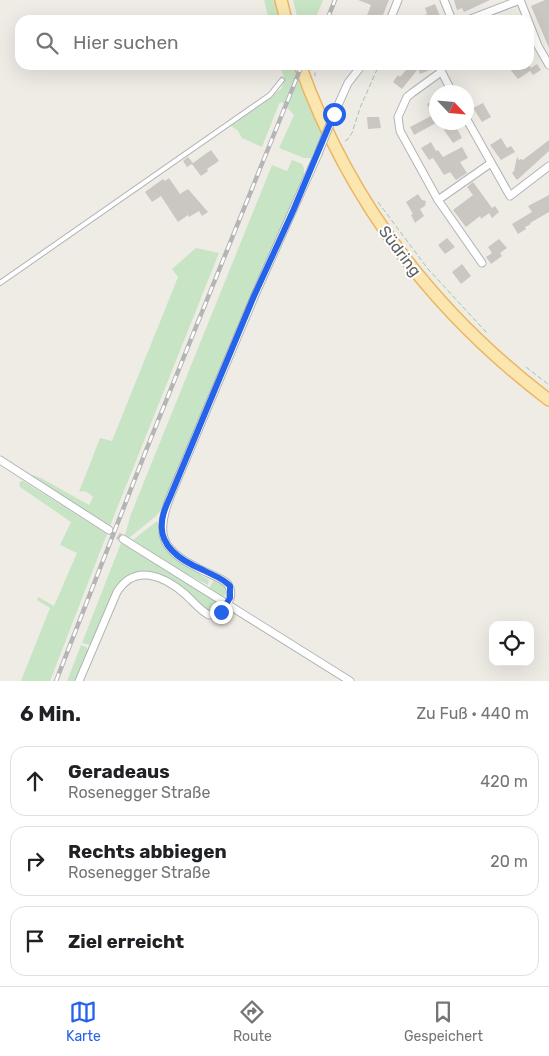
<!DOCTYPE html>
<html lang="de">
<meta charset="utf-8">
<style>
body{margin:0;font-family:Rubik,sans-serif;background:#f2f2f2;color:#202124}
.controls{position:absolute;right:15px;bottom:15px;display:grid;overflow:hidden;border-radius:10px;box-shadow:0 5px 20px #0002}
.controls button{width:45px;height:45px;display:grid;place-items:center;padding:0;border:0;border-bottom:1px solid #e0e0e0;background:#fff;color:#202124;font:25px sans-serif}
.compass{position:absolute;left:429px;top:85px;width:45px;height:45px;border-radius:50%;background:#fff;box-shadow:0 5px 20px #0002;rotate:116deg}
.stop{position:absolute;width:15px;height:15px;margin:-11px;border:4px solid #2563eb;border-radius:50%;background:#fff}
.stop.end{background:#2563eb;border-color:#fff;box-shadow:0 1px 5px #0008}
.list{margin:0;padding:0;list-style:none}
h2{display:flex;justify-content:space-between;align-items:center;height:65px;margin:0;padding:0 20px;font-size:21px}
h2 small{font-size:16px;font-weight:400;color:#757577}
.list li{display:grid;grid-template-columns:32px 1fr auto;gap:15px;align-items:center;box-sizing:border-box;height:70px;margin:0 10px 10px;padding:0 10px;border:1px solid #e0e0e0;border-radius:15px}
.list b{display:block;font-size:19px;white-space:nowrap}
.list p{margin:0;font-size:16px;white-space:nowrap;color:#757577}
.list em{font-size:16px;font-style:normal;color:#757577}
.icon{flex:none;width:28px;height:28px;fill:none;stroke:currentColor;stroke-width:2;stroke-linecap:round;stroke-linejoin:round}
.map{position:relative;flex:none;width:549px;height:681px;overflow:hidden}
.search{position:absolute;background:#fff;box-shadow:0 5px 20px #0002;left:15px;right:15px;top:15px;height:55px;display:flex;align-items:center;gap:12px;box-sizing:border-box;padding:0 18px;border-radius:15px;color:#757577;font-size:19px}
.sheet{height:305px;background:#fff}
nav{display:flex;justify-content:space-around;align-items:center;box-sizing:border-box;height:70px;border-top:1px solid #e0e0e0;background:#fff;font-size:14px;color:#757577}
nav a{display:grid;justify-items:center;gap:2px}
nav .on{color:#2563eb}
.map>svg:first-child{display:block}
</style>
<div class="map">
<svg width="549" height="681" viewBox="0 0 549 681">
<rect width="100%" height="100%" fill="#efece6"/>
<g fill="#c7e5c4">
<path d="M264,0H274L279,20H269Z"/>
<path d="M293,0H323L315,20H298Z"/>
<path d="M279,65H293L322,135L311,158H304L279,148L294,115L282,102L279,104L262,147L242,138L238,131L230,125L281,89L285,79Z"/>
<path d="M292,160L302,164L304,168V177L253,291L161,510L156,516L129,538L125,535L131,514L272,165L287,171Z"/>
<path d="M196,248L219,253L110,526L31,477L33,475L41,478L89,505L93,497C88,493 86,490 79,492L100,438L112,441L178,277L172,269Z"/>
<path d="M21,481H23L107,534L50,681H21L50,608L37,600L38,597L54,606L77,553L60,545L71,522L20,487L19,484Z"/>
<path d="M157,521L158,522V529L160,540L169,553L180,562L209,580L208,585L183,572L133,540Z"/>
<path d="M121,543L217,602L219,608L211,613C201,608 196,599 188,592C182,587 174,584 167,580C148,572 133,564 118,585L91,645L82,643Z"/>
<path d="M214,580L226,587L227,591L225,596H221L209,588Z"/>
<path d="M81,645L86,647L89,651L77,681H67Z"/>
</g>
<g fill="#cac7c2">
<path d="M358,0H389L381,20H367L368,18H366L371,5Z"/>
<path d="M454,0H490L464,12L462,8L457,10Z"/>
<path d="M545,0H549V48L531,6Z"/>
<path d="M435,4L440,16L430,20H413L427,14L425,8Z"/>
<path d="M537,64L541,70L533,75L530,71L518,79L509,68L514,65H529L531,68Z"/>
<path d="M405,65H428L430,70L420,74L418,69L402,89L393,82L398,75L400,77L407,69Z"/>
<path d="M436,99V123L414,135L410,127L433,115L427,104Z"/>
<path d="M483,103L491,117L482,122L473,108Z"/>
<path d="M367,117H379L381,128L368,129Z"/>
<path d="M454,123L462,138L453,143L444,130L445,126H448Z"/>
<path d="M501,138L507,148L511,146L515,152L501,160L490,145Z"/>
<path d="M549,140V151L517,180L512,173L514,171L517,157L519,160L521,159L523,160Z"/>
<path d="M431,142L436,151L438,150L443,157L462,147L468,158L460,162L467,173L456,180L450,172L444,175L433,158L429,160L421,148Z"/>
<path d="M211,150L219,161L207,169L208,171L201,176L192,164L187,167L183,161L188,157L193,163Z"/>
<path d="M169,178L180,194L188,189L208,212L202,216L199,211L189,217L188,215L178,222L161,196L152,202L145,192L163,179L165,181Z"/>
<path d="M473,182L492,208L495,206L499,212L492,218L489,213L481,219L480,216L466,227L453,210L473,195L467,187Z"/>
<path d="M418,194L422,200L426,201L425,206L420,209L424,216L415,223L411,215L413,214L406,202Z"/>
<path d="M549,195V212L530,223L531,224L525,227L526,229L518,234L512,224L532,212L528,206Z"/>
<path d="M447,238L455,247L445,254L438,245Z"/>
<path d="M499,239L507,248L500,253L502,256L491,264L486,257L492,253L488,247Z"/>
<path d="M462,264L471,276L461,284L452,272Z"/>
</g>
<g fill="none" stroke-linecap="round" stroke-linejoin="round">
<path stroke="#cacac6" stroke-width="7" stroke-dasharray="7 3.5" stroke-linecap="butt" d="M109,530L123,539"/>
<defs>
<path id="lane" d="M0,283L270,95L282,80"/>
<g id="street">
<path d="M444,0L452,20"/>
<path d="M520,0L528,20"/>
<path d="M390,20L398,0"/>
<path d="M468,20L520,0"/>
<path d="M529,23L538,46L549,65"/>
<path d="M438,65L452,92"/>
<path d="M441,72L412,93L407,97L398,117L400,131L438,200L491,163"/>
<path d="M334,114L348,83L362,65"/>
<path d="M466,118L510,196L549,166"/>
<path d="M438,200L482,263"/>
<path d="M0,460L109,530"/>
<path d="M123,539L350,681"/>
<path d="M79,681L117,592C135,563 164,576 185,594C193,601 199,610 209,615L221,612C229,603 235,594 227,583C218,576 206,573 196,567C160,549 156,533 170,497L255,295L318,154"/>
</g>
<g id="primary">
<path d="M281,0L286,20"/>
<path d="M300,65C349,202 433,312 549,400"/>
</g>
</defs>
<use href="#lane" stroke="#b1b4b7" stroke-width="6"/>
<use href="#street" stroke="#b1b4b7" stroke-width="9"/>
<use href="#primary" stroke="#ebb663" stroke-width="14"/>
<g stroke="#9ec8a5" stroke-width="1" stroke-dasharray="5 2.5" stroke-linecap="butt">
<path d="M315,65V76"/>
<path d="M345,141L348,139L352,133L360,108L379,65"/>
<path d="M378,202L428,269L487,333"/>
<path d="M526,367L549,385"/>
</g>
<use href="#lane" stroke="#fff" stroke-width="4"/>
<use href="#street" stroke="#fff" stroke-width="7"/>
<use href="#primary" stroke="#fbe6af" stroke-width="11"/>
<defs>
<g id="rail">
<path d="M327,20L335,0"/>
<path d="M56,681L145,453L302,65"/>
</g>
</defs>
<use href="#rail" stroke="#b4b5b5" stroke-width="4.5"/>
<use href="#rail" stroke="#fff" stroke-width="2.5" stroke-dasharray="8" stroke-linecap="butt"/>
<defs>
<path id="street-bridge" d="M318,154L334,114"/>
</defs>
<use href="#street-bridge" stroke="#b1b4b7" stroke-width="9" stroke-linecap="butt"/>
<use href="#street-bridge" stroke="#fff" stroke-width="7"/>
</g>
<g fill="none" stroke-linecap="round" stroke-linejoin="round">
<path stroke="#2563eb" stroke-width="6" d="M221,612L230,598V586C223,578 212,575 203,570C184,562 159,547 162,523C162,514 166,506 170,497L254,296L293,211L334,114"/>
</g>
<g text-anchor="middle" dominant-baseline="central" stroke-width="4" stroke-linejoin="round" paint-order="stroke">
<g font-size="16" fill="#5d6265" stroke="#fff">
<text transform="translate(400 251) rotate(53)">Südring</text>
</g>
</g>
</svg>
<div class="controls">
<button><svg class="icon" aria-label="locate" viewBox="0 0 24 24"><circle cx="12" cy="12" r="6"/><path d="M12 2v4M12 18v4M2 12h4M18 12h4"/></svg></button>
</div>
<svg class="compass" viewBox="-18 -18 36 36"><path d="M0-13l5 13h-10z" fill="#e53935"/><path d="M0 13l5-13h-10z" fill="#757577"/></svg>
<div class="stop" style="left:334px;top:114px"></div>
<div class="stop end" style="left:221px;top:612px"></div>
<div class="search"><svg class="icon" aria-label="search" viewBox="0 0 24 24"><circle cx="10" cy="10" r="6"/><path d="M15 15l6 6"/></svg>Hier suchen</div>
</div>
<section class="sheet">
<h2>6 Min.<small>Zu Fuß · 440 m</small></h2>
<ul class="list">
<li><svg class="icon" aria-label="ahead" viewBox="0 0 24 24"><path d="M12 20V5M6 11l6-6 6 6"/></svg><div><b>Geradeaus</b><p>Rosenegger Straße</p></div><em>420 m</em></li>
<li><svg class="icon" aria-label="right" viewBox="0 0 24 24"><path d="M7 20v-9h11M14 6l5 5-5 5"/></svg><div><b>Rechts abbiegen</b><p>Rosenegger Straße</p></div><em>20 m</em></li>
<li><svg class="icon" aria-label="arrive" viewBox="0 0 24 24"><path d="M6 21V4h12l-3 4 3 4H6"/></svg><div><b>Ziel erreicht</b></div></li>
</ul>
</section>
<nav>
<a class="on"><svg class="icon" aria-label="map" viewBox="0 0 24 24"><path d="M3 6l6-2 6 2 6-2v14l-6 2-6-2-6 2zM9 4v14M15 6v14"/></svg>Karte</a>
<a><svg class="icon" aria-label="directions" viewBox="0 0 24 24"><path d="M12 3l9 9-9 9-9-9zM9 14v-3h6M13 9l2 2-2 2"/></svg>Route</a>
<a><svg class="icon" aria-label="saved" viewBox="0 0 24 24"><path d="M7 4h10v16l-5-4-5 4z"/></svg>Gespeichert</a>
</nav>
